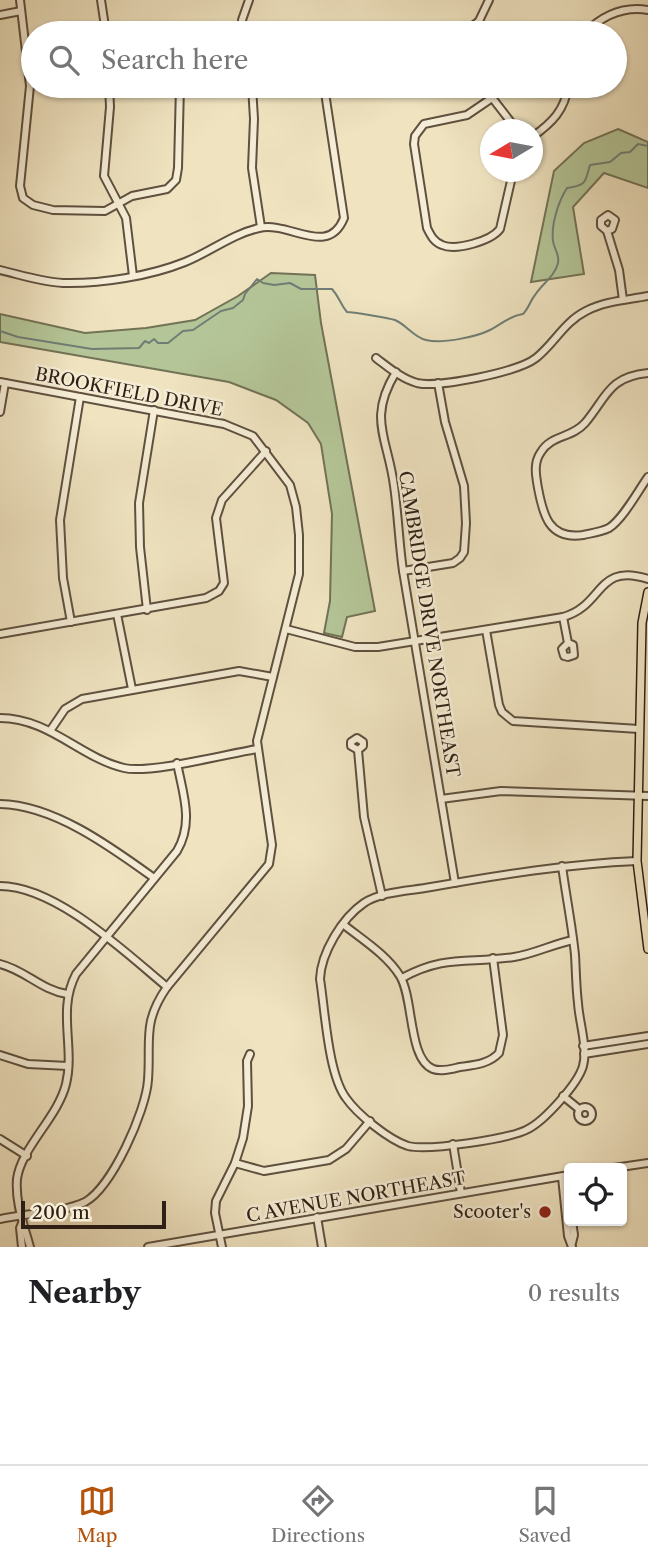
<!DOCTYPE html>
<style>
body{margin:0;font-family:"Libre Caslon Text",serif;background:#f6f6f6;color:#202124}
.controls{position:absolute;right:21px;bottom:21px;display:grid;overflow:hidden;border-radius:7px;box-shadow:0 2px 5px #0004}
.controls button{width:63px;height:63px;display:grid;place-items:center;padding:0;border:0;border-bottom:2px solid #e0e0e0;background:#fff;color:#202124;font:35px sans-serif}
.compass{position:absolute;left:480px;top:119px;width:63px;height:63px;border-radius:50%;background:#fff;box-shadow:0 2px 5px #0004;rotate:260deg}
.scale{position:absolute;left:21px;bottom:18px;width:145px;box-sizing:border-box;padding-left:7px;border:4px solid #2f1f14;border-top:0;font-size:19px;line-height:24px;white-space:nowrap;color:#2f1f14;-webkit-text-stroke:5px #f5edd6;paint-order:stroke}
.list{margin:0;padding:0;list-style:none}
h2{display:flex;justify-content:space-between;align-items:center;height:91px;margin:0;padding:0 28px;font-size:30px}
h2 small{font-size:23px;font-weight:400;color:#757577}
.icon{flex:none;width:38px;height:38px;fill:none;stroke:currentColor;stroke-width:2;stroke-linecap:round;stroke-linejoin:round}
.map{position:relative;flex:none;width:648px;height:1247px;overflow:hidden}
.search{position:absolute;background:#fff;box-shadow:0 2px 5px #0004;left:21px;right:21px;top:21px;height:77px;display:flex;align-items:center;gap:18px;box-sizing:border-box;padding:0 24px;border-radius:38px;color:#757577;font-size:26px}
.sheet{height:217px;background:#fff}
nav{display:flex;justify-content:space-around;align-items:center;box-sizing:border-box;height:98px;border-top:2px solid #e0e0e0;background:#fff;font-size:19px;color:#757577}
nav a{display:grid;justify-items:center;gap:4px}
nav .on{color:#b45309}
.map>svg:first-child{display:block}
</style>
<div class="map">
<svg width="648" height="1247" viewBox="0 0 648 1247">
<rect width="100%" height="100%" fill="#efe3c0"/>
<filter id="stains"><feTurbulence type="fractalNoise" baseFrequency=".00286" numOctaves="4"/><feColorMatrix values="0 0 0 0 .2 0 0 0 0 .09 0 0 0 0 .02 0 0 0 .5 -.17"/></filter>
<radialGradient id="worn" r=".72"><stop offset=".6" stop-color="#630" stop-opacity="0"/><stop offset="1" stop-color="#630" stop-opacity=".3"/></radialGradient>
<g fill="#b4c597" stroke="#727256" stroke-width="2">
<path d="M618,129L648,142V188L604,173L573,207L584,274L531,282L554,171L584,143Z"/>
<path d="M271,273L315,275L321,323L375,611L347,617L342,637L324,633L330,601L332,514L321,444L308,423L276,400L229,382L0,342V314L85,333L146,328L195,320L238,296Z"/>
</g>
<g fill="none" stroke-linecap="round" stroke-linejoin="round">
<path stroke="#6f7e75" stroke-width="2" d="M0,331L18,337L92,349L139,348L145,341L149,343L154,339L158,343H168L183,331L193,330L221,311L233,308L243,300L245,294L257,279L263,283L274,285L290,283L301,289H332C340,298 340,304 347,312C353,312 388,318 395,320C407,325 413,337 426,340C442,344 476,337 490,330C502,324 509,316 523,314C529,308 530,301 535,295C542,284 555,276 558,263C560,255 554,249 553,241C551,225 558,202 567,188C588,185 585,181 590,165L610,162L621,153L630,152L638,144L648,146"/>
<defs>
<g id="minor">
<path d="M20,0L30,86L20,186L23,198L33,205L53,210L105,211L132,196L167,189L176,180L178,168L180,86"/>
<path d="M101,0L106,33"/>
<path d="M0,15L21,11"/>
<path d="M243,33L242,20L249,0"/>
<path d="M464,33L479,21L489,0"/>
<path d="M585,33C602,16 623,6 648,10"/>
<path d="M109,86L110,107L104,176L126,218L133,276"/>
<path d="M252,86L254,119L252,168L261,227"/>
<path d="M483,86L517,130"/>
<path d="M492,98L467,115L424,124L415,136L414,144L427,228C431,236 434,242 442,245C456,251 491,241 500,229L513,172"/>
<path d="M532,137C552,123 565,110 568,86"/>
<path d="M607,231L601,226V220L608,215L615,220L612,229L607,231L619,270L623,300"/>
<path d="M0,270C21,275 42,282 63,283C101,284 150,276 185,262C210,252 232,234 259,228C290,221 328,258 344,218L324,86"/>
<path d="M376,358C388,367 402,379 417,383C439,388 518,372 536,358C554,344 564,322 586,311C605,301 627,300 648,296"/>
<path d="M396,372C367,419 388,438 394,486C398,514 399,543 403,571L455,883"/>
<path d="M648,373C608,377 607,397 585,423C572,438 551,435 541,452C533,463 536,476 538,488C543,515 549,540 583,535C592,533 601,532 609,528C623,519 638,491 648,477"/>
<path d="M0,382L224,424L253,436L290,485L296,507L299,535V574L257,741L272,845L269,864L167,987C142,1023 151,1040 148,1080C146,1111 112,1187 85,1202C65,1212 23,1214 0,1219"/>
<path d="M0,412L5,383"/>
<path d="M403,571L453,563L460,558L464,552L466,523L464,486L445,422L438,383"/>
<path d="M147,610L140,547L139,503L154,410"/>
<path d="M117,614L132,689"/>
<path d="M563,617L568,643L573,645L574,655L568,657L564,656L562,649L568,643"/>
<path d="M71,622L63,578L60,520L80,397"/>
<path d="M286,629L355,647H378L563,617C604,606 596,562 648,579"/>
<path d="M486,630L499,705L502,712L513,721L639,729"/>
<path d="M0,634L206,598L219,591L224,583L216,518L222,500L266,451"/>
<path d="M0,718C49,718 81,758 124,768C149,774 227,754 257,749"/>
<path d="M50,731L65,709L82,699L239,671L273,677"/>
<path d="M358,750L351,746V742L357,738L363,742V746L358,750L364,817L382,896"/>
<path d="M441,799L501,791L648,796"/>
<path d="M0,804C54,805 111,847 154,878"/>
<path d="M562,866C566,896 572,925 575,955C576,971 576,987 578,1003C579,1022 588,1047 583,1066C578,1084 544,1121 528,1129C510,1139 428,1151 408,1146C389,1140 357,1114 346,1098C328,1074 325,1010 320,979C321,953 342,918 364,903C382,891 410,891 431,887C499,875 567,864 637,861"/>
<path d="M0,886C56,886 126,953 167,987"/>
<path d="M344,925C363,940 387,955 400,976C414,999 408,1059 433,1069C441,1072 451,1069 460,1067C474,1065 489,1064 499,1053L503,1035L493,958"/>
<path d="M0,964C25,970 41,990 67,994"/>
<path d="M402,978C446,954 469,964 514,957C534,954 553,944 573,940"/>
<path d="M583,1046L648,1036"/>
<path d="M584,1054L648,1044"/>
<path d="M0,1055L28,1064L68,1066"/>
<path d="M563,1096L579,1109"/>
<circle cx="585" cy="1114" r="7"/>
<path d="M0,1139L27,1156"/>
<path d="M453,1144L461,1193"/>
<path d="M235,1163L264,1171L329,1160L346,1149L370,1121"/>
<path d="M614,1168L648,1163"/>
<path d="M562,1177L568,1236L572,1247"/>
<path d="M564,1185L568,1190L569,1202"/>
<path d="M317,1217L322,1247"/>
<path d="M572,1221L574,1235L572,1243"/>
<path d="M22,1223L20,1228L22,1247"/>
<path d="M30,1247C24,1225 15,1203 17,1179C21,1148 58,1117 66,1084C75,1047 57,1010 76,974L177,851C194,822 183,794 177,763"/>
<path d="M148,1247L569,1175"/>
<path d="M222,1247L215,1213L216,1201L235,1163L243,1138L248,1106L247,1061L250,1054"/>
</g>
<path id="major" d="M648,592L642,623L637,861L648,949"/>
</defs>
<use href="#minor" stroke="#5f503f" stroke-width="10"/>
<use href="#major" stroke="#2f1f14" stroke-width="10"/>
<use href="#minor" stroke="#f5edd6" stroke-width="6"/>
<use href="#major" stroke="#efe3c0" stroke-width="7"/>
</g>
<circle fill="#8f2418" stroke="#f5edd6" stroke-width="2.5" cx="545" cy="1212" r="7"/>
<g text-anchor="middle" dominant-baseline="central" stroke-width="5" stroke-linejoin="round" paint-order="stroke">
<g font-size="18" fill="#2f1f14" stroke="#f5edd6">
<text transform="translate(129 392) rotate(11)">BROOKFIELD DRIVE</text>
<text transform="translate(429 624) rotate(81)">CAMBRIDGE DRIVE NORTHEAST</text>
<text transform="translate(356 1197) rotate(-10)">C AVENUE NORTHEAST</text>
</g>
<g font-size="18" fill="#2f1f14" stroke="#f5edd6" text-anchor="end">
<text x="531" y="1212">Scooter's</text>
</g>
</g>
<rect width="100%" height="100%" filter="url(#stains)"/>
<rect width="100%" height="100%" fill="url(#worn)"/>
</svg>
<div class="controls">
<button><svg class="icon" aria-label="locate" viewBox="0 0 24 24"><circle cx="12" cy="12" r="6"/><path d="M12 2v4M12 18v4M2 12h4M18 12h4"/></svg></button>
</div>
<svg class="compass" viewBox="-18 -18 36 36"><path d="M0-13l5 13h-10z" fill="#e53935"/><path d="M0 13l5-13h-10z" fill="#757577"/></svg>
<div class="scale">200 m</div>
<div class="search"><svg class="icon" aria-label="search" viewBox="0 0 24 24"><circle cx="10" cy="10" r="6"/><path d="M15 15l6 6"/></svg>Search here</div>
</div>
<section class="sheet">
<h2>Nearby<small>0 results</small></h2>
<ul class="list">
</ul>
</section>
<nav>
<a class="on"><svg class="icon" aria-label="map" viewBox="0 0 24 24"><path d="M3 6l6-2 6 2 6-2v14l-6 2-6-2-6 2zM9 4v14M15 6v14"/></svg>Map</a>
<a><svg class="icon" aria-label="directions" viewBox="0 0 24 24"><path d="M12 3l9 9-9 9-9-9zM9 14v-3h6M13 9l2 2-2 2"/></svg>Directions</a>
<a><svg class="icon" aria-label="saved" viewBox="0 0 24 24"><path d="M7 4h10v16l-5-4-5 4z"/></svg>Saved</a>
</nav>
